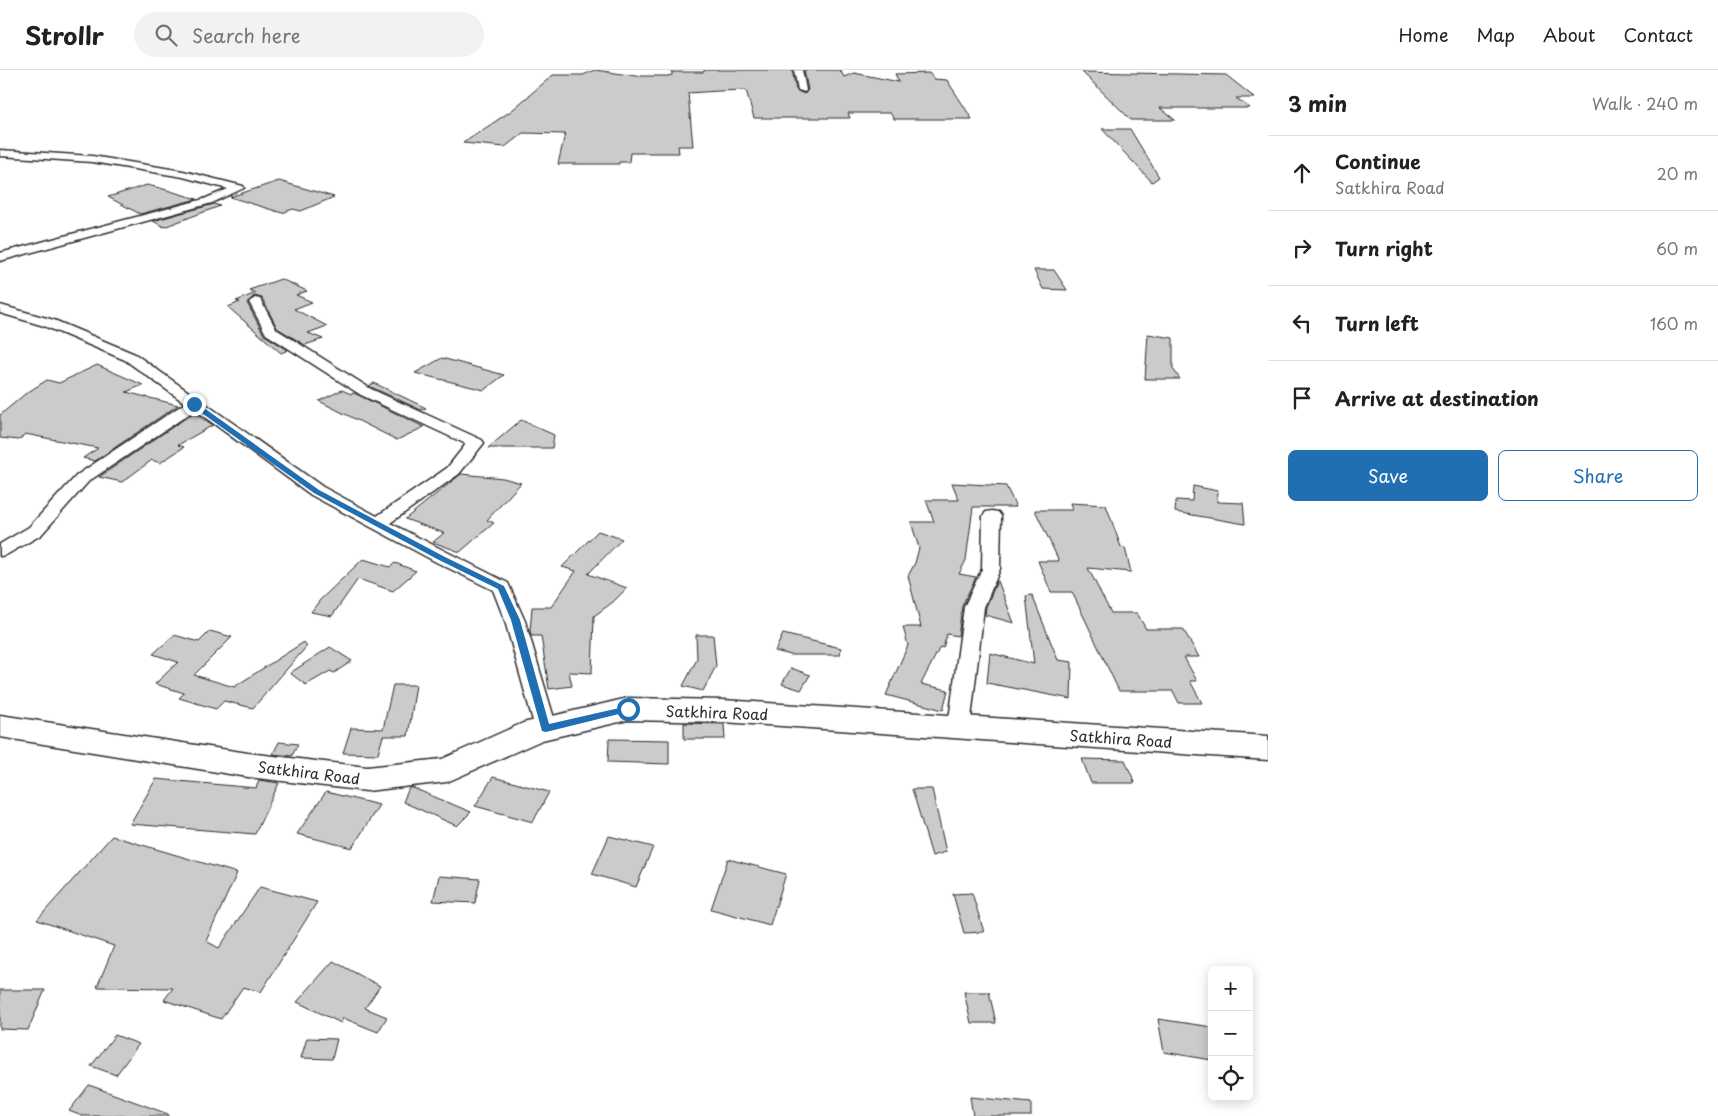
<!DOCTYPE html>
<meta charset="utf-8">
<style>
body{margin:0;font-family:"Playpen Sans",sans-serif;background:#f2f2f2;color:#202124}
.controls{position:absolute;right:15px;bottom:15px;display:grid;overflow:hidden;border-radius:8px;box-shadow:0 2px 12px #0003}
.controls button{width:45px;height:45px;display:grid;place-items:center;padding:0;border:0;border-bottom:1px solid #e0e0e0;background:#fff;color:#202124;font:25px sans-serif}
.stop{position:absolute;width:15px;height:15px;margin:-11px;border:4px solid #1f6fb2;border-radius:50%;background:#fff}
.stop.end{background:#1f6fb2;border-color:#fff;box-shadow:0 1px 5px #0008}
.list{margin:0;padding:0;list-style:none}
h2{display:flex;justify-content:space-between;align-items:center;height:65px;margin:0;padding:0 20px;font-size:21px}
h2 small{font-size:16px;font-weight:400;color:#757577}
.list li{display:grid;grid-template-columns:32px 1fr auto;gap:15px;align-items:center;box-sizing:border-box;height:75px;padding:0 20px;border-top:1px solid #e0e0e0}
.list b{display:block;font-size:19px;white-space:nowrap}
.list p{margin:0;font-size:16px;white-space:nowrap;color:#757577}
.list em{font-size:16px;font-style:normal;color:#757577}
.actions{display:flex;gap:10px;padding:15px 20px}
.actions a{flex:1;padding:11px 0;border:1px solid #1f6fb2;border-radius:8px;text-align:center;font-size:18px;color:#1f6fb2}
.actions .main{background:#1f6fb2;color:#fff}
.icon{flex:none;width:28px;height:28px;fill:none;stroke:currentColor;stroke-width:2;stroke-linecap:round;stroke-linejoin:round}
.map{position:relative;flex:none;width:1268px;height:1046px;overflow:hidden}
header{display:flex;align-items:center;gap:30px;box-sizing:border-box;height:70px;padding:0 25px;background:#fff;border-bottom:1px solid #e0e0e0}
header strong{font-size:24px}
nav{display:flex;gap:28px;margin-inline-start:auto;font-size:18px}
.search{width:350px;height:45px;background:#f2f2f2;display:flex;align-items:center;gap:12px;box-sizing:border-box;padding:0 18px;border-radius:28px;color:#757577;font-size:19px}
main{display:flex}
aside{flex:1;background:#fff}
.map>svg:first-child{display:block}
</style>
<header>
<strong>Strollr</strong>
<div class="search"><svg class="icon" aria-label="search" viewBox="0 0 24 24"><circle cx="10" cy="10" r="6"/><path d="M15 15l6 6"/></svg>Search here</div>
<nav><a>Home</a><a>Map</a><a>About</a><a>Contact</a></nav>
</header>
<main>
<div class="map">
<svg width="1268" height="1046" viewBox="0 0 1268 1046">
<rect width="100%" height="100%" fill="#fff"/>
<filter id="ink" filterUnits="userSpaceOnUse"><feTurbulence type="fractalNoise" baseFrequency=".02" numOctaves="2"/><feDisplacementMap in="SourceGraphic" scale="10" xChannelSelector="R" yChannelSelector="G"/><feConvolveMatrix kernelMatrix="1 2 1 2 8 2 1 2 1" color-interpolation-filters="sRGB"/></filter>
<g filter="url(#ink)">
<g fill="#cbcbcb" stroke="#2b2b2b">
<path d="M595,0L636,6H668L672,5V2H704V0H792L796,20L804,24L808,20L804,0H840L844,7L854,3L899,12L895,4L929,3L934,9L947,10L972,49H894L890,43H848L850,48H754L746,20L719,21L688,23L693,76H678L679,83H630L629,92H619V94H558L565,64L523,63L505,77L463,73L511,41L553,5H583Z"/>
<path d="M1082,2L1226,5L1255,28H1236L1250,38H1160L1175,50H1131Z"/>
<path d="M1102,59H1130L1159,107L1152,112Z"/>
<path d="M279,111L334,127L301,141L293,139L282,143L230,127Z"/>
<path d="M147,115L160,118L197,129L140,144L108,127Z"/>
<path d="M214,134L220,136L164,157L153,151Z"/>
<path d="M1034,200H1054L1067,220L1043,219Z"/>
<path d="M281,209L307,221L296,225L312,232L294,239L327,256L308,263L323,269L305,275L277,258L262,228L254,226L247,233L264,265L288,280L281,283L228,237L240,232L236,231L256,223L249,220Z"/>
<path d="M1148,264L1173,268V299L1180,309H1145Z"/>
<path d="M442,288L504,305L484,320L415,303Z"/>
<path d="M97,295L143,315L126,322L178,335L95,391L83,388L98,378L25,364L19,370L0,368V345L25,324L47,310L59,313Z"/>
<path d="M374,313L426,338L421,340L369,316Z"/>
<path d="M342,320L351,324L354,323L424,357L397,370L319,331Z"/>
<path d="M193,343L213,355L178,375L184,377L160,393L152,390L122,412L99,407Z"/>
<path d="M521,350L554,365L552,378H488Z"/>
<path d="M461,404L503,408L521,413L487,450L494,453L460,482L433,472L444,463L405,449Z"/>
<path d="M952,413L1006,416L1016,437H973L966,490L959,504L976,507L962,536L958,566L947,564L943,578L940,577L921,614L948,620L943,640L886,625L908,575L903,557H921L908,506L915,493L919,478L911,452H934L926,430H959Z"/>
<path d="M1193,416L1218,421L1217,432L1243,433L1245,454L1175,442L1176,430L1192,431Z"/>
<path d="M1070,433L1106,435L1121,477L1125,478L1131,502L1088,498L1111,543H1137L1146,559H1183L1199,587H1184L1197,611H1190L1202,633H1179L1173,621H1119L1072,522H1051L1038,491H1059L1035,440H1072Z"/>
<path d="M598,461L622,469L588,504L627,518L613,532L594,546L592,603L569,602L572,616L549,619L541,566H531L530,561L532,537H551L576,501L562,497Z"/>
<path d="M363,489L390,497L395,493L416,501L393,521L358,509L332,546L311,542L320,530Z"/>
<path d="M997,511H998L1014,553L985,545L986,537Z"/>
<path d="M1032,525L1058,590L1072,592L1071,629L987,613L990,583L1034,594L1026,526Z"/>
<path d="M210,561L232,567L194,605L234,617L304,572L307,576L253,638L224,631L216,639L179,628L184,623L155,614L178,592L153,584L174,565L199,572Z"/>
<path d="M783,564L841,578L840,585H791L775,581Z"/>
<path d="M696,565H713L716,596L703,621L683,616L697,589Z"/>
<path d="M330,577L352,591L334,603L330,601L306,615L290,603Z"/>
<path d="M791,598L810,605L801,620L782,614Z"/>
<path d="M393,615H416L408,666H383L378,684L343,683L351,658L383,659Z"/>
<path d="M684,653L724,654L725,669H684Z"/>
<path d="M609,669L669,670V694L608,692Z"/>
<path d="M279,672L298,674L292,686L273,684Z"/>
<path d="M1082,689L1125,690L1135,713H1091Z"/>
<path d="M493,707L549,722L533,752L475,736Z"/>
<path d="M156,709L256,718L259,710L279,713L255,764L130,754Z"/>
<path d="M409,718H413L471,742L457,756L403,732Z"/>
<path d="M912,719H932L946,782L932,786Z"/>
<path d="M326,722L379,735L352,778L297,764Z"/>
<path d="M112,766L237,803L206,871L219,878L260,817L317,832L261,922L243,917L221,949L164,930L173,918L97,917L114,876L37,850Z"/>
<path d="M609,766L653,777L636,817L592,804Z"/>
<path d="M728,789L786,804L770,855L711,839Z"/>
<path d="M439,806L480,809L475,833L433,831Z"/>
<path d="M972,823L984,862L964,863L953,824Z"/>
<path d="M333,891L380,916L365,938L387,947L378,962L343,948L341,953L297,932Z"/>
<path d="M0,920H45L28,960L0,959Z"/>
<path d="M964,922H989L996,953H971Z"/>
<path d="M1158,949L1212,957V990L1164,982Z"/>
<path d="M115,965L139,974L116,1005L91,996Z"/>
<path d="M307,968L337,969L332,989L301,988Z"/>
<path d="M89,1015L168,1044V1046H82L69,1041Z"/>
<path d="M970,1027L1031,1033V1046H973Z"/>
</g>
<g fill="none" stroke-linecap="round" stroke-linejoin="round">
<defs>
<g id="street">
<path d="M794,0H802L806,20L805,22L798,20Z"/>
<path d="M0,80L92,86L183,101L243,116L244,118L212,133L0,191V183L204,129L228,119L183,107L92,92L0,86Z"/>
<path d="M255,228L260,229L276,259L371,319L482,370L484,373L459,404L390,453L508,513L525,551L557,658L554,663L546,666L538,663L535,658L505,551L493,520L436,492L311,425L195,340L89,411L41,465L6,485L0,486V474L29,457L77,405L185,333L125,290L44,256L0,243V235L54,250L135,284L323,417L377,446L447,398L466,374L361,325L266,264L249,232Z"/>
<path d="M992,441L998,442L1001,446L1000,499L984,537L970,657L967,662L959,665L951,662L948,657L964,537L982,499L983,446L986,442Z"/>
</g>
<path id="secondary" d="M628,628L723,630L1268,666V690L723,652L628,650L542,670L447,712L367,721L248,707L0,667V645L248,683L367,697L442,689L523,653Z"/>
</defs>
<use href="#street" stroke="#2b2b2b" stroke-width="3"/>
<use href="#secondary" stroke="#2b2b2b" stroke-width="3"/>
<use href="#street" fill="#fff" fill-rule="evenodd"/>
<use href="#secondary" fill="#fff" fill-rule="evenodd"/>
</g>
</g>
<path fill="#1f6fb2" d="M192,333H197L319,420L445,487L504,516L520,550L549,654L628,636L631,637V641L546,662L542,661L511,550L498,519L439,490L314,423L192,336Z"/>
<g text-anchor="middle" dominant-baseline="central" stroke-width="4.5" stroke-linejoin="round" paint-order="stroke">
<g font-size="15" fill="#2b2b2b" stroke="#fff">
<text transform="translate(717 642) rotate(2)">Satkhira Road</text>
<text transform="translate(1121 668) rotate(4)">Satkhira Road</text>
<text transform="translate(309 702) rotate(7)">Satkhira Road</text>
</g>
</g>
</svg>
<div class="controls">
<button>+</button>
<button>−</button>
<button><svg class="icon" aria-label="locate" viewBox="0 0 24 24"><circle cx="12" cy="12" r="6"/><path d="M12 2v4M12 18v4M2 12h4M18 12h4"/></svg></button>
</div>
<div class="stop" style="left:628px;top:639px"></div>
<div class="stop end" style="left:194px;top:334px"></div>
</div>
<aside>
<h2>3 min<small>Walk · 240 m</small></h2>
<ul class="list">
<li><svg class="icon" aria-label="ahead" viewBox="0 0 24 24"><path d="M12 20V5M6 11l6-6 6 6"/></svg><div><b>Continue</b><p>Satkhira Road</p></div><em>20 m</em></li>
<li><svg class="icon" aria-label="right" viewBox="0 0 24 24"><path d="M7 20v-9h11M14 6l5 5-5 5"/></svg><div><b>Turn right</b></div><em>60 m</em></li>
<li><svg class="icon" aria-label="left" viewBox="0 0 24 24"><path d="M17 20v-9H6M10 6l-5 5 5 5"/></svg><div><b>Turn left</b></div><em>160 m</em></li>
<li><svg class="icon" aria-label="arrive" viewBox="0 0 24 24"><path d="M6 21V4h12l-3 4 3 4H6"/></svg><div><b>Arrive at destination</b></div></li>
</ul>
<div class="actions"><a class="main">Save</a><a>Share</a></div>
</aside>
</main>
